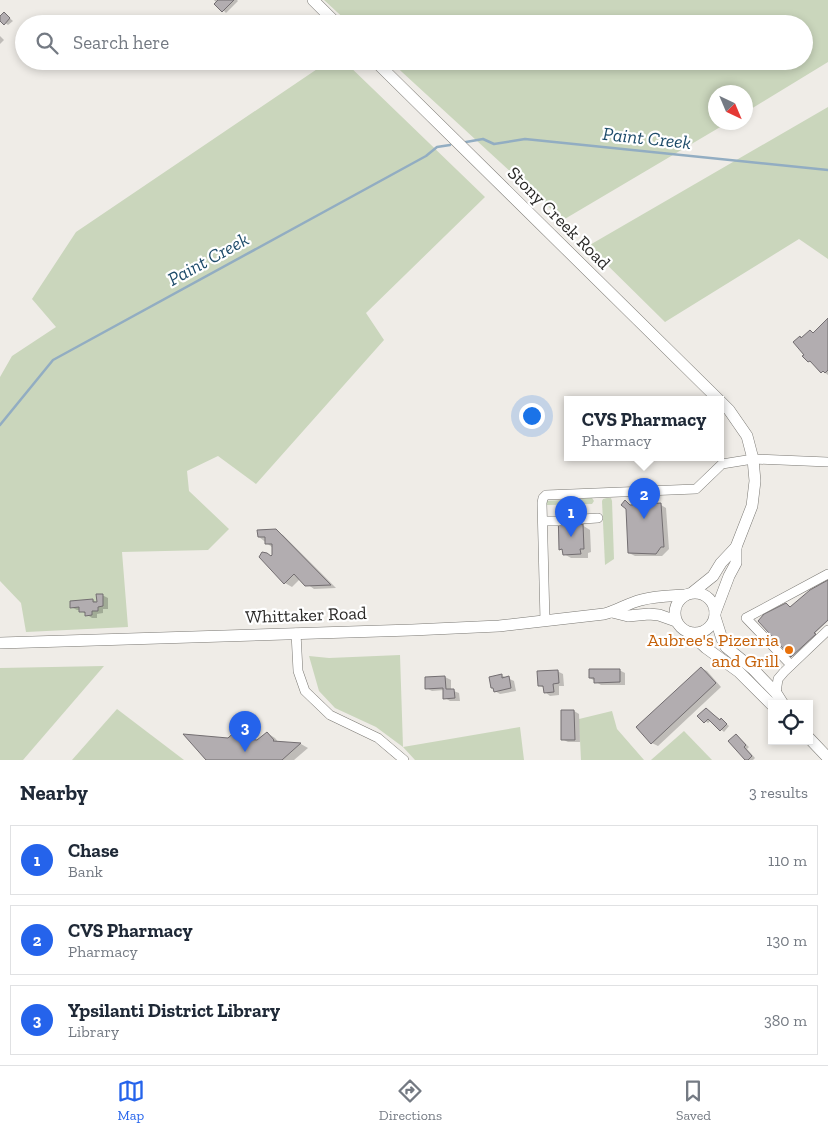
<!DOCTYPE html>
<style>
body{margin:0;font-family:"Zilla Slab",serif;background:#f2f2f3;color:#1f2937}
.controls{position:absolute;right:15px;bottom:15px;display:grid;overflow:hidden;border-radius:0px;box-shadow:0 2px 8px #0003}
.controls button{width:45px;height:45px;display:grid;place-items:center;padding:0;border:0;border-bottom:1px solid #e0e1e3;background:#fff;color:#1f2937;font:25px sans-serif}
.compass{position:absolute;left:708px;top:85px;width:45px;height:45px;border-radius:50%;background:#fff;box-shadow:0 2px 8px #0003;rotate:136deg}
.you{position:absolute;left:531px;top:415px;width:18px;height:18px;margin:-12px;border:4px solid #fff;border-radius:50%;background:#1a73e8;box-shadow:0 0 0 8px #1a73e833}
.badge{display:grid;place-items:center;width:32px;height:32px;border-radius:50%;background:#2563eb;color:#fff;font-size:16px;font-weight:700}
.pin{position:absolute;translate:-50% -41px;filter:drop-shadow(0 1px 2px #0008)}
.pin::after{content:'';position:absolute;top:26px;width:18px;height:15px;background:inherit;clip-path:polygon(0 0,100% 0,50% 100%)}
.popup{position:absolute;left:564px;top:396px;width:160px;height:65px;box-sizing:border-box;display:grid;place-content:center;border-radius:0px;background:#fff;filter:drop-shadow(0 1px 4px #0005);font-size:16px;white-space:nowrap;color:#747a83}
.popup b{font-size:19px;color:#1f2937}
.popup::after{content:'';position:absolute;left:50%;top:100%;margin-left:-10px;border:10px solid transparent;border-top-color:#fff}
.list{margin:0;padding:0;list-style:none}
h2{display:flex;justify-content:space-between;align-items:center;height:65px;margin:0;padding:0 20px;font-size:21px}
h2 small{font-size:16px;font-weight:400;color:#747a83}
.list li{display:grid;grid-template-columns:32px 1fr auto;gap:15px;align-items:center;box-sizing:border-box;height:70px;margin:0 10px 10px;padding:0 10px;border:1px solid #e0e1e3;border-radius:0px}
.list b{display:block;font-size:19px;white-space:nowrap}
.list p{margin:0;font-size:16px;white-space:nowrap;color:#747a83}
.list em{font-size:16px;font-style:normal;color:#747a83}
.icon{flex:none;width:28px;height:28px;fill:none;stroke:currentColor;stroke-width:2;stroke-linecap:round;stroke-linejoin:round}
.map{position:relative;flex:none;width:828px;height:760px;overflow:hidden}
.search{position:absolute;background:#fff;box-shadow:0 2px 8px #0003;left:15px;right:15px;top:15px;height:55px;display:flex;align-items:center;gap:12px;box-sizing:border-box;padding:0 18px;border-radius:28px;color:#747a83;font-size:19px}
.sheet{height:305px;background:#fff}
nav{display:flex;justify-content:space-around;align-items:center;box-sizing:border-box;height:70px;border-top:1px solid #e0e1e3;background:#fff;font-size:14px;color:#747a83}
nav a{display:grid;justify-items:center;gap:2px}
nav .on{color:#2563eb}
.map>svg:first-child{display:block}
</style>
<div class="map">
<svg width="828" height="760" viewBox="0 0 828 760">
<rect width="100%" height="100%" fill="#efece7"/>
<g fill="#cad6bc">
<path d="M324,0H828V62L746,112V92H716V122L727,123L563,220L390,61H804V24H350Z"/>
<path d="M329,61H344L485,197L366,313L384,340L256,484L218,456L187,471L189,491L229,529L208,550L122,552L128,627L26,632L21,603L0,581V377L12,356L56,327L32,299L76,232Z"/>
<path d="M828,107V259L799,239L665,322L588,246Z"/>
<path d="M592,498L594,501L592,504L549,505H547L546,501Z"/>
<path d="M607,498H611L612,501L614,559L605,565L602,501L603,499Z"/>
<path d="M400,655L403,747L520,727L524,760H415L403,747L376,727L335,708L319,691L309,656L329,658Z"/>
<path d="M104,666L23,760H0V668Z"/>
<path d="M117,709L184,760H72Z"/>
<path d="M612,711L617,729L644,760H581L579,719Z"/>
<path d="M684,731L712,760H651Z"/>
</g>
<g fill="#0003">
<path d="M214,0H237L238,1L226,13Z"/>
<path d="M7,16L13,21L8,25L0,19Z"/>
<path d="M0,36L4,40L0,44Z"/>
<path d="M828,320V375L809,361L800,337L802,339L814,333Z"/>
<path d="M625,502L632,506L661,505L666,508L669,549L662,556H635L629,553L627,509Z"/>
<path d="M566,509L574,514V526L582,525L590,530L591,552L588,553V558H571L564,554V551L560,549Z"/>
<path d="M275,531L283,535L336,588L314,589L300,579L292,587L285,583L272,557L273,548L259,537Z"/>
<path d="M828,581V621L814,634L816,635L793,657L791,609Z"/>
<path d="M102,595L108,598V609H103V613L97,614V618H92L80,610H77L71,607L93,600L98,603Z"/>
<path d="M701,668L707,671L721,687L658,746L652,743Z"/>
<path d="M619,670L625,673V685H601L590,678Z"/>
<path d="M557,671L563,674L564,686H559V695L550,696L545,692V688L540,686Z"/>
<path d="M501,675L514,681L516,691L500,694L495,691Z"/>
<path d="M445,677L451,680V690L459,693L460,701H450L445,698L444,690L432,691L426,688V678Z"/>
<path d="M574,711L579,714L580,742H568L562,739Z"/>
<path d="M699,716L721,721L722,720L729,726L724,732L711,720L708,723Z"/>
<path d="M239,730L246,734L251,740L257,741L267,733L275,738L279,743L301,744L308,748L294,760H207Z"/>
<path d="M736,735L749,747L747,749L755,758L753,760H747Z"/>
</g>
<g fill="none" stroke-linecap="round" stroke-linejoin="round">
<g stroke="#92adc2" stroke-width="2.5">
<path d="M466,142L483,139L494,144L525,139L828,170"/>
<path d="M0,425L53,360L426,156L437,147L450,145"/>
</g>
</g>
<g fill="#b2adb0" stroke="#736e71">
<path d="M218,0H234L222,12L214,4Z"/>
<path d="M4,12L10,18L4,25L0,21V16Z"/>
<path d="M828,318V370L825,373L823,371L821,373L810,361L808,362L802,356L804,355L793,342L800,336L801,338L810,330L813,333Z"/>
<path d="M625,500L630,505L661,503L664,547H661L656,554L628,553L626,509L621,505Z"/>
<path d="M567,508V525L583,524L584,549H580L581,554L563,555L562,549L559,550L558,509Z"/>
<path d="M276,529L331,585L305,586L294,574L284,584L259,557L262,552L267,553L271,556L272,555V544H265V537H258L257,530Z"/>
<path d="M828,580V620L814,633L816,634L791,657L758,621L764,614L786,603L790,607L810,590Z"/>
<path d="M96,594H103V606L98,607V611H92V615L85,616V612H79V607L70,608V601L93,599V602H97Z"/>
<path d="M701,667L716,683L651,744L636,727Z"/>
<path d="M589,669H620V682L594,683V678H589Z"/>
<path d="M558,670L559,683L553,684L554,692L544,693L543,686H538L537,671Z"/>
<path d="M502,674V678L509,676L511,688L494,692L493,688H491L489,677Z"/>
<path d="M445,676L446,689H454L455,698L443,699V688L425,689V677Z"/>
<path d="M706,708L714,715L720,720L721,718L727,724L720,731L708,719L704,723L697,716Z"/>
<path d="M561,710H574L575,740H561Z"/>
<path d="M239,728L247,739L257,740L267,732L274,740L273,741L301,743L282,760H206L183,734L228,738Z"/>
<path d="M736,734L746,745L744,747L752,756L748,760H745L728,741Z"/>
</g>
<g fill="none" stroke-linecap="round" stroke-linejoin="round">
<defs>
<g id="minor">
<path d="M567,520L598,518"/>
<path d="M543,521H558"/>
<path d="M545,621L542,503L543,498L546,495L696,489L722,464L753,459L828,462"/>
<path d="M296,633L298,671L305,691L330,715L378,738L404,760"/>
<path d="M791,665L746,618L828,574"/>
<path d="M776,693L778,679L784,672L828,630"/>
</g>
<g id="major">
<path d="M313,0L337,24"/>
<path d="M375,61L719,400"/>
<path d="M693,592L713,576L721,563L736,547L752,506L755,481L753,459L747,436L729,410L720,401"/>
<circle cx="695" cy="613" r="20"/>
<path d="M612,612L628,616L649,614L659,615L676,621"/>
<path d="M715,613L729,576L736,563V547"/>
<path d="M715,617L722,639L726,647L753,669L776,693L783,704"/>
<path d="M690,633L706,648L739,672L772,705"/>
<path d="M0,643L412,630L499,626L604,614C617,611 628,603 641,600C655,596 670,596 685,595"/>
<path d="M809,738L828,758"/>
</g>
</defs>
<use href="#minor" stroke="#7a7873" stroke-width="10"/>
<use href="#major" stroke="#7a7873" stroke-width="12"/>
<use href="#minor" stroke="#fff" stroke-width="9"/>
<use href="#major" stroke="#fff" stroke-width="11"/>
</g>
<circle fill="#e8710a" stroke="#fff" stroke-width="2" cx="789" cy="650" r="5"/>
<g text-anchor="middle" dominant-baseline="central" stroke-width="4.5" stroke-linejoin="round" paint-order="stroke">
<g font-size="18" fill="#2a2927" stroke="#fff">
<text transform="translate(559 218) rotate(45)">Stony Creek Road</text>
<text transform="translate(306 615) rotate(-2)">Whittaker Road</text>
</g>
<g font-size="18" fill="#c56008" stroke="#fff" text-anchor="end">
<text x="779" y="640">Aubree's Pizerria<tspan x="779" dy="21">and Grill</tspan></text>
</g>
<g font-size="19" font-style="italic" fill="#1d4b6a" stroke="#fff">
<text transform="translate(647 138) rotate(6)">Paint Creek</text>
<text transform="translate(208 259) rotate(-29)">Paint Creek</text>
</g>
</g>
</svg>
<div class="controls">
<button><svg class="icon" aria-label="locate" viewBox="0 0 24 24"><circle cx="12" cy="12" r="6"/><path d="M12 2v4M12 18v4M2 12h4M18 12h4"/></svg></button>
</div>
<svg class="compass" viewBox="-18 -18 36 36"><path d="M0-13l5 13h-10z" fill="#e53935"/><path d="M0 13l5-13h-10z" fill="#747a83"/></svg>
<div class="you"></div>
<div class="pin badge" style="left:571px;top:537px">1</div>
<div class="pin badge" style="left:644px;top:519px">2</div>
<div class="popup"><b>CVS Pharmacy</b>Pharmacy</div>
<div class="pin badge" style="left:245px;top:752px">3</div>
<div class="search"><svg class="icon" aria-label="search" viewBox="0 0 24 24"><circle cx="10" cy="10" r="6"/><path d="M15 15l6 6"/></svg>Search here</div>
</div>
<section class="sheet">
<h2>Nearby<small>3 results</small></h2>
<ul class="list">
<li><span class="badge">1</span><div><b>Chase</b><p>Bank</p></div><em>110 m</em></li>
<li><span class="badge">2</span><div><b>CVS Pharmacy</b><p>Pharmacy</p></div><em>130 m</em></li>
<li><span class="badge">3</span><div><b>Ypsilanti District Library</b><p>Library</p></div><em>380 m</em></li>
</ul>
</section>
<nav>
<a class="on"><svg class="icon" aria-label="map" viewBox="0 0 24 24"><path d="M3 6l6-2 6 2 6-2v14l-6 2-6-2-6 2zM9 4v14M15 6v14"/></svg>Map</a>
<a><svg class="icon" aria-label="directions" viewBox="0 0 24 24"><path d="M12 3l9 9-9 9-9-9zM9 14v-3h6M13 9l2 2-2 2"/></svg>Directions</a>
<a><svg class="icon" aria-label="saved" viewBox="0 0 24 24"><path d="M7 4h10v16l-5-4-5 4z"/></svg>Saved</a>
</nav>
